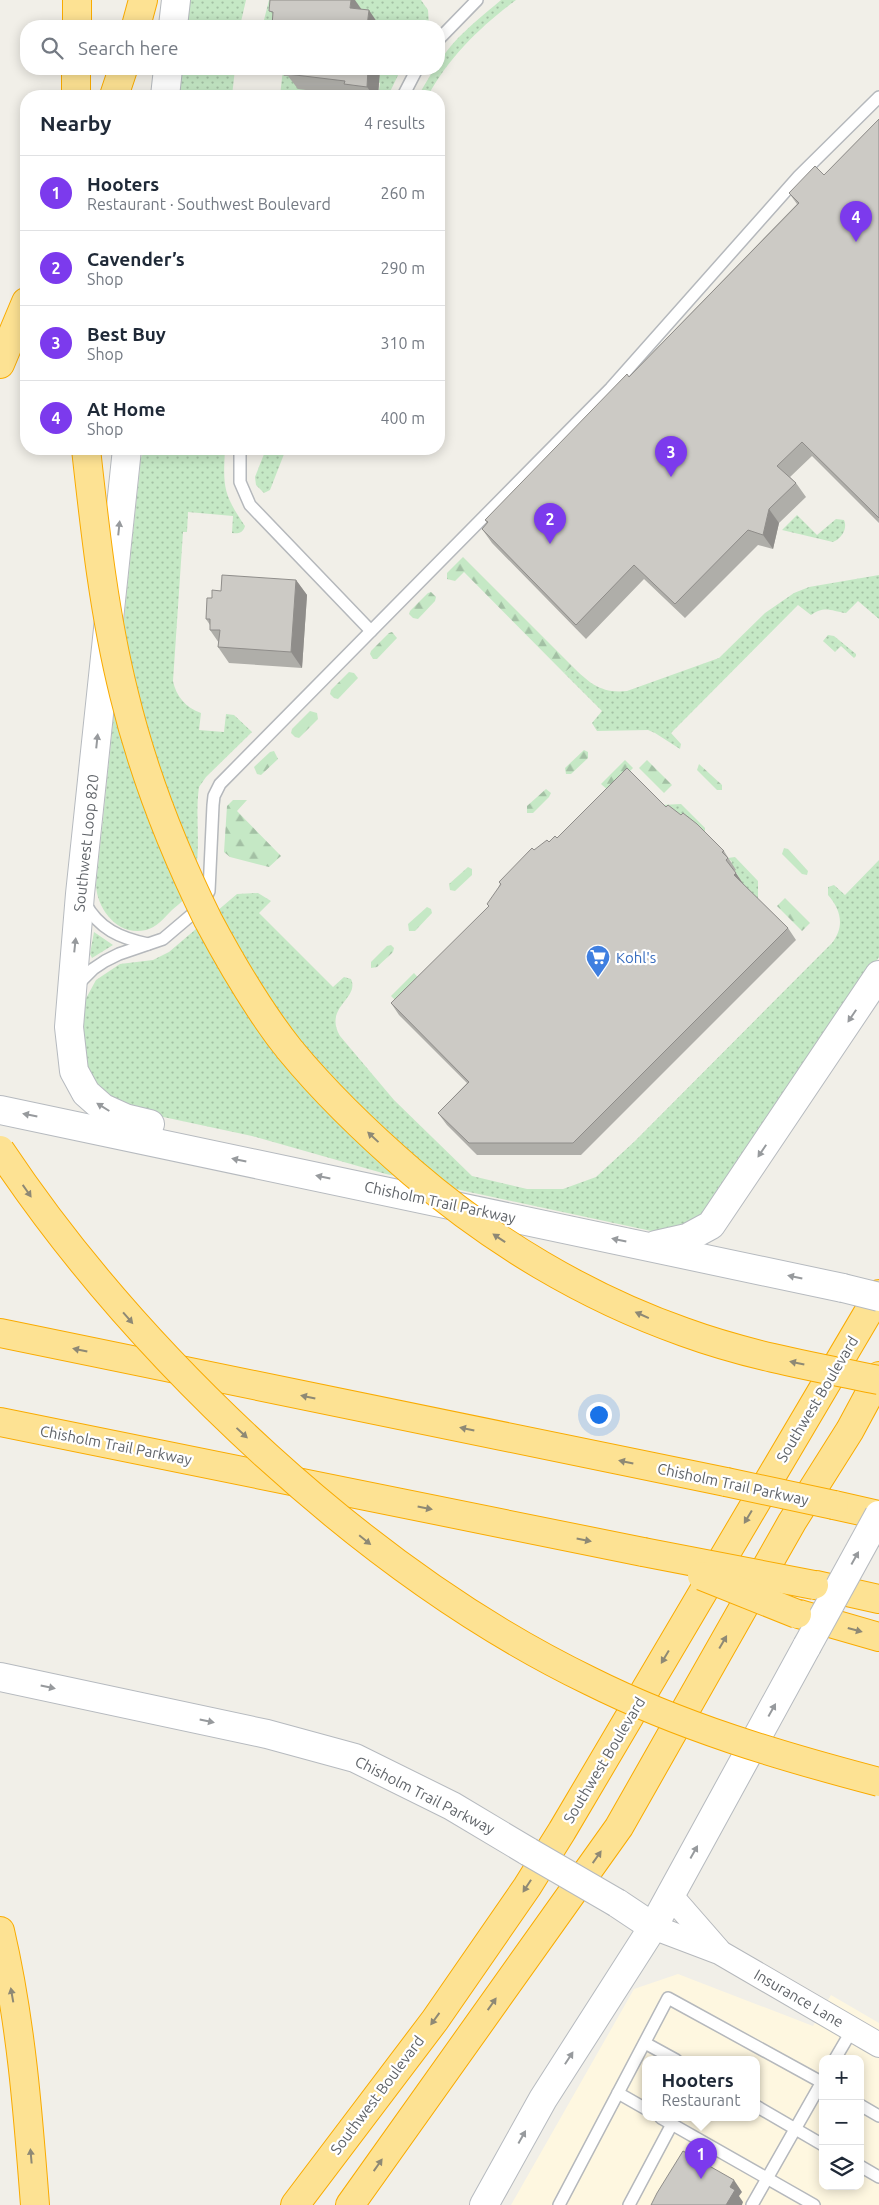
<!DOCTYPE html>
<meta charset="utf-8">
<style>
body{margin:0;font-family:Ubuntu,sans-serif;background:#f6f6f7;color:#1f2937}
.controls{position:absolute;right:15px;bottom:15px;display:grid;overflow:hidden;border-radius:10px;box-shadow:0 2px 12px #0003}
.controls button{width:45px;height:45px;display:grid;place-items:center;padding:0;border:0;border-bottom:1px solid #e0e1e3;background:#fff;color:#1f2937;font:25px sans-serif}
.you{position:absolute;left:598px;top:1414px;width:18px;height:18px;margin:-12px;border:4px solid #fff;border-radius:50%;background:#1a73e8;box-shadow:0 0 0 8px #1a73e833}
.badge{display:grid;place-items:center;width:32px;height:32px;border-radius:50%;background:#7c3aed;color:#fff;font-size:16px;font-weight:700}
.pin{position:absolute;translate:-50% -41px;filter:drop-shadow(0 1px 2px #0008)}
.pin::after{content:'';position:absolute;top:26px;width:18px;height:15px;background:inherit;clip-path:polygon(0 0,100% 0,50% 100%)}
.popup{position:absolute;left:642px;top:2056px;width:118px;height:65px;box-sizing:border-box;display:grid;place-content:center;border-radius:10px;background:#fff;filter:drop-shadow(0 1px 4px #0005);font-size:16px;white-space:nowrap;color:#747a83}
.popup b{font-size:19px;color:#1f2937}
.popup::after{content:'';position:absolute;left:50%;top:100%;margin-left:-10px;border:10px solid transparent;border-top-color:#fff}
.list{margin:0;padding:0;list-style:none}
h2{display:flex;justify-content:space-between;align-items:center;height:65px;margin:0;padding:0 20px;font-size:21px}
h2 small{font-size:16px;font-weight:400;color:#747a83}
.list li{display:grid;grid-template-columns:32px 1fr auto;gap:15px;align-items:center;box-sizing:border-box;height:75px;padding:0 20px;border-top:1px solid #e0e1e3}
.list b{display:block;font-size:19px;white-space:nowrap}
.list p{margin:0;font-size:16px;white-space:nowrap;color:#747a83}
.list em{font-size:16px;font-style:normal;color:#747a83}
.icon{flex:none;width:28px;height:28px;fill:none;stroke:currentColor;stroke-width:2;stroke-linecap:round;stroke-linejoin:round}
.map{position:relative;flex:none;width:879px;height:2205px;overflow:hidden}
.search{position:absolute;background:#fff;box-shadow:0 2px 12px #0003;left:20px;top:20px;width:425px;height:55px;display:flex;align-items:center;gap:12px;box-sizing:border-box;padding:0 18px;border-radius:20px;color:#747a83;font-size:19px}
.panel{position:absolute;background:#fff;box-shadow:0 2px 12px #0003;left:20px;top:90px;width:425px;height:365px;border-radius:20px}
.map>svg:first-child{display:block}
</style>
<div class="map">
<svg width="879" height="2205" viewBox="0 0 879 2205">
<defs>
<pattern id="grass-dots" width="8" height="8" patternUnits="userSpaceOnUse" patternTransform="scale(1.25)"><rect width="8" height="8" fill="#c5e8c5"/><path d="M2 2h.1M6 6h.1" fill="none" stroke="#a3c0a4" stroke-width="1.8" stroke-linecap="round"/></pattern>
<pattern id="forest-firs" width="22" height="20" patternUnits="userSpaceOnUse" patternTransform="scale(1.25)"><rect width="22" height="20" fill="#c5e8c5"/><path d="M5 1l3.5 6h-7zM16 11l3.5 6h-7z" fill="#a3c0a4"/></pattern>
</defs>
<rect width="100%" height="100%" fill="#f1efe8"/>
<path fill="#fef7e0" fill-rule="evenodd" d="M678,1974L813,2026L831,1995L879,2023V2205H511L634,1989ZM823,2059H860V2186H823ZM646,2060H756V2118H646Z"/>
<g fill="url(#grass-dots)">
<path d="M189,0H246L240,26H186Z"/>
<path d="M269,0H280L277,25L263,24Z"/>
<path d="M347,0H421L428,10L429,26H379Z"/>
<path d="M501,0H516C481,26 448,58 428,96H418L434,69H439C439,49 486,13 501,0Z"/>
<path d="M181,69H235L232,96H179Z"/>
<path d="M283,69L330,93L331,96H280Z"/>
<path d="M379,69H401L388,96H378L380,83L376,82Z"/>
<path d="M145,449H225C223,487 223,494 245,526C243,533 238,534 232,533L233,516L188,512L187,532H183L173,681C176,696 186,708 201,713L199,730L224,732L226,714L234,715L252,732L206,777L199,787C194,822 204,857 190,890C187,898 179,904 172,910C165,917 156,928 146,930C118,937 97,909 96,885L141,458Z"/>
<path d="M266,449H286L270,490L264,493L256,485L255,477Z"/>
<path d="M797,515L817,535L836,519L844,520C848,529 841,539 833,542L782,530Z"/>
<path d="M879,575V619L858,601L846,613C832,611 824,605 811,615L798,605L671,733L681,744L680,749L655,733L648,730L597,731L592,723L602,711L564,673L572,666C589,683 602,694 627,691L719,658L765,613L794,593L809,587Z"/>
<path d="M828,635L834,636L856,654V656L854,658L841,646L835,652L823,641Z"/>
<path d="M681,804L705,828V836L661,805Z"/>
<path d="M735,857L758,881V902L738,879L739,877L730,864L732,862L728,858Z"/>
<path d="M879,860V957L718,1206L697,1224L656,1232L386,1174L252,1136L126,1109L99,1092L80,1054L83,1004L96,980L120,964L153,960L169,952L237,894L258,893L271,901L259,913L333,987L344,977L351,979C360,999 323,1007 340,1036L394,1100L472,1176L527,1189H563L596,1177L635,1141L832,943C845,926 841,910 828,895V887L834,885L845,895Z"/>
<path d="M94,932L113,945L92,958L90,954Z"/>
</g>
<g fill="url(#forest-firs)">
<path d="M463,557L572,666L564,673L464,572L455,581L447,579V573Z"/>
<path d="M431,592L436,597L435,601L418,619L413,618L409,614L410,611L428,593Z"/>
<path d="M392,632L397,638L377,659H373L370,654L371,651L389,633Z"/>
<path d="M349,672L354,673L358,678L338,699L334,698L330,694L331,690Z"/>
<path d="M310,711L317,713L318,719L299,738L295,737L291,733L292,729Z"/>
<path d="M584,750L588,752V758L571,774H566L565,768Z"/>
<path d="M274,751L278,759L261,775L257,774L254,767L270,752Z"/>
<path d="M625,760L633,768L610,792L601,784Z"/>
<path d="M647,760L672,785L664,793L639,768Z"/>
<path d="M699,764L722,785V790H717L697,770Z"/>
<path d="M546,789L551,793L549,797L533,813H527V806Z"/>
<path d="M233,800H247L237,811L281,856L269,867L230,857L224,852L227,806Z"/>
<path d="M784,848L788,849L808,871L807,875L802,874L782,854Z"/>
<path d="M468,867L472,869V875L455,891L450,890L449,884Z"/>
<path d="M785,898L810,923L802,931L777,906Z"/>
<path d="M427,907L431,909L432,913L415,931H409L408,924Z"/>
<path d="M391,945L394,948L393,952L377,967L371,968V962L387,946Z"/>
<path d="M414,973L422,982L399,1004L391,996Z"/>
</g>
<g fill="none" stroke-linecap="round" stroke-linejoin="round">
<defs>
<g id="lane">
<path d="M439,39L477,0"/>
<path d="M403,96L417,69"/>
<path d="M240,449V482L250,505L371,631"/>
<path d="M85,903C99,929 120,938 148,944"/>
<path d="M76,986L93,969L105,961L119,954L163,939L196,911L204,901L209,891L213,805L214,796L220,784L611,388L799,176L879,97"/>
<path d="M645,2043L676,2060"/>
<path d="M835,2059L852,2030"/>
<path d="M618,2093L646,2109"/>
<path d="M860,2105L879,2116"/>
<path d="M756,2106L823,2145"/>
<path d="M661,2118L814,2205"/>
<path d="M860,2166L879,2177"/>
<path d="M559,2205L668,1998L823,2083"/>
<path d="M629,2205L672,2124"/>
<path d="M752,2205L823,2080"/>
</g>
<g id="street">
<path d="M670,1895L718,1950"/>
<path d="M653,1927L719,1952L879,2045"/>
</g>
<g id="secondary">
<path d="M173,26L176,0"/>
<path d="M165,96L168,69"/>
<path d="M127,449L80,894L69,1027L74,1071L86,1093L103,1108L125,1118L150,1124"/>
<path d="M0,1110L843,1288"/>
<path d="M656,1245L687,1238L711,1225L879,975"/>
<path d="M0,1677L267,1734L355,1758L452,1806L529,1852"/>
<path d="M617,1903L653,1927"/>
<path d="M484,2205L543,2099L653,1927L807,1646"/>
</g>
<g id="highway">
<path d="M77,26V0"/>
<path d="M136,26L143,0"/>
<path d="M76,96V69"/>
<path d="M114,96L123,69"/>
<path d="M0,364L26,302"/>
<path d="M0,1333L726,1482"/>
<path d="M0,1422L643,1552"/>
<path d="M834,1505L879,1515"/>
<path d="M816,1585L879,1599"/>
<path d="M799,1614L879,1637"/>
<path d="M0,1931C21,2021 28,2113 35,2205"/>
<path d="M295,2205L435,2020L527,1887L562,1831L879,1294"/>
<path d="M350,2205L619,1827L792,1522L850,1430L879,1376"/>
</g>
</defs>
<use href="#lane" stroke="#b5b8bc" stroke-width="14"/>
<use href="#street" stroke="#b5b8bc" stroke-width="26"/>
<use href="#secondary" stroke="#b6babf" stroke-width="30"/>
<use href="#highway" stroke="#f9ab00" stroke-width="30"/>
<use href="#lane" stroke="#fff" stroke-width="11"/>
<use href="#street" stroke="#fff" stroke-width="24"/>
<use href="#secondary" stroke="#fff" stroke-width="28"/>
<use href="#highway" stroke="#fde293" stroke-width="28"/>
<defs>
<g id="secondary-bridge">
<path d="M843,1288L879,1297"/>
<path d="M807,1646L879,1515"/>
<path d="M529,1852L617,1903"/>
</g>
<g id="highway-bridge">
<path d="M86,449C95,530 104,614 124,694C143,773 172,847 208,920C232,965 258,1010 290,1050C327,1095 369,1135 413,1173C492,1241 585,1297 684,1332C747,1355 813,1367 879,1380"/>
<path d="M0,1150C76,1264 166,1364 267,1456C365,1545 470,1623 590,1681C682,1727 780,1756 879,1782"/>
<path d="M726,1482L834,1505"/>
<path d="M643,1552L814,1585"/>
<path d="M702,1576L797,1614"/>
</g>
</defs>
<use href="#secondary-bridge" stroke="#b6babf" stroke-width="30" stroke-linecap="butt"/>
<use href="#highway-bridge" stroke="#f9ab00" stroke-width="30" stroke-linecap="butt"/>
<use href="#secondary-bridge" stroke="#fff" stroke-width="28"/>
<use href="#highway-bridge" stroke="#fde293" stroke-width="28"/>
</g>
<g fill="#afaea9">
<path d="M280,69H380L378,96H353L298,89L288,76H284Z"/>
<path d="M879,119V523L812,456L790,477L796,483L806,497L779,523L773,549L758,545L685,618L644,579L586,639L492,543L482,529L487,523L485,520L629,377L797,204L789,193L824,175Z"/>
<path d="M296,580L307,595L302,668L229,663L218,647L219,643L210,630V625L206,619L212,598L221,591Z"/>
<path d="M666,807L724,851L736,870L734,871L743,884L788,928L796,940L581,1155H477L447,1125L438,1113L467,1083L399,1015L391,1003L489,907L500,884L499,882L534,850L557,838Z"/>
</g>
<g fill="#8f8d8a">
<path d="M351,0H355L362,10L350,8Z"/>
<path d="M369,10L379,25V26H367Z"/>
<path d="M368,69H380L378,96H374L367,87Z"/>
<path d="M769,509L779,523L773,549L763,535Z"/>
<path d="M296,580L307,595L302,668L291,652Z"/>
<path d="M736,873L744,885L734,875Z"/>
<path d="M734,2180L742,2192L739,2196L743,2202L742,2205H726L730,2187Z"/>
</g>
<g fill="#cccac5" stroke="#8f8d8a">
<path d="M270,0H351L350,8L369,10L367,26H272L273,12L269,11Z"/>
<path d="M288,69H368L367,87L344,84L345,81L287,74Z"/>
<path d="M879,119V518L802,442L777,466L796,483L769,509L763,535L748,530L675,604L634,565L576,625L482,529L488,522L485,520L627,374L629,377L799,203L789,193L815,166L824,175Z"/>
<path d="M222,575L296,580L291,652L218,647L220,630H210V619H206L207,598H212V590L221,591Z"/>
<path d="M627,768L666,807L668,805L681,815L683,813L697,824L724,851L722,852L728,858L726,860L736,873L734,875L788,928L573,1143H469L438,1113L469,1082L391,1003L489,906L487,904L501,884L499,882L532,848L534,850L547,840L549,842L555,836L557,838Z"/>
<path d="M683,2151L734,2180L730,2187L735,2190L726,2205H651L657,2193Z"/>
</g>
<defs><path id="oneway-solid" d="M-6-.8H1V-3.2L6.5 0L1 3.2V.8H-6Z" transform="scale(1.25)"/></defs>
<g fill="#979a9d">
<use href="#oneway-solid" transform="translate(119 528) rotate(-84)"/>
<use href="#oneway-solid" transform="translate(97 741) rotate(-84)"/>
<use href="#oneway-solid" transform="translate(75 945) rotate(-84)"/>
<use href="#oneway-solid" transform="translate(852 1016) rotate(124)"/>
<use href="#oneway-solid" transform="translate(103 1107) rotate(-148)"/>
<use href="#oneway-solid" transform="translate(30 1115) rotate(-169)"/>
<use href="#oneway-solid" transform="translate(762 1151) rotate(124)"/>
<use href="#oneway-solid" transform="translate(239 1160) rotate(-168)"/>
<use href="#oneway-solid" transform="translate(323 1177) rotate(-168)"/>
<use href="#oneway-solid" transform="translate(619 1240) rotate(-168)"/>
<use href="#oneway-solid" transform="translate(795 1277) rotate(-168)"/>
<use href="#oneway-solid" transform="translate(855 1558) rotate(-61)"/>
<use href="#oneway-solid" transform="translate(48 1687) rotate(12)"/>
<use href="#oneway-solid" transform="translate(772 1710) rotate(-61)"/>
<use href="#oneway-solid" transform="translate(207 1721) rotate(12)"/>
<use href="#oneway-solid" transform="translate(694 1852) rotate(-61)"/>
<use href="#oneway-solid" transform="translate(569 2058) rotate(-57)"/>
<use href="#oneway-solid" transform="translate(522 2137) rotate(-61)"/>
</g>
<g fill="#8e8975">
<use href="#oneway-solid" transform="translate(373 1137) rotate(-137)"/>
<use href="#oneway-solid" transform="translate(27 1191) rotate(55)"/>
<use href="#oneway-solid" transform="translate(499 1238) rotate(-146)"/>
<use href="#oneway-solid" transform="translate(642 1315) rotate(-156)"/>
<use href="#oneway-solid" transform="translate(128 1318) rotate(49)"/>
<use href="#oneway-solid" transform="translate(80 1350) rotate(-168)"/>
<use href="#oneway-solid" transform="translate(797 1363) rotate(-168)"/>
<use href="#oneway-solid" transform="translate(308 1397) rotate(-168)"/>
<use href="#oneway-solid" transform="translate(467 1429) rotate(-168)"/>
<use href="#oneway-solid" transform="translate(242 1433) rotate(43)"/>
<use href="#oneway-solid" transform="translate(626 1462) rotate(-168)"/>
<use href="#oneway-solid" transform="translate(425 1508) rotate(11)"/>
<use href="#oneway-solid" transform="translate(748 1517) rotate(121)"/>
<use href="#oneway-solid" transform="translate(365 1540) rotate(39)"/>
<use href="#oneway-solid" transform="translate(584 1540) rotate(11)"/>
<use href="#oneway-solid" transform="translate(855 1630) rotate(15)"/>
<use href="#oneway-solid" transform="translate(723 1642) rotate(-60)"/>
<use href="#oneway-solid" transform="translate(665 1657) rotate(121)"/>
<use href="#oneway-solid" transform="translate(597 1857) rotate(-55)"/>
<use href="#oneway-solid" transform="translate(527 1886) rotate(123)"/>
<use href="#oneway-solid" transform="translate(12 1995) rotate(-100)"/>
<use href="#oneway-solid" transform="translate(492 2004) rotate(-55)"/>
<use href="#oneway-solid" transform="translate(435 2019) rotate(126)"/>
<use href="#oneway-solid" transform="translate(31 2156) rotate(-95)"/>
<use href="#oneway-solid" transform="translate(378 2165) rotate(-55)"/>
</g>
<defs>
<symbol id="supermarket-pin" viewBox="-11 -11 22 30"><path d="M0 17L-7.5 6A9.5 9.5 0 1 1 7.5 6Z" fill="#3f7fe0" stroke="#fff"/><path d="M-6-5.5h2.5l.6 2H6L4.5 2H-2.5L-4.4-4H-6ZM-1.5 3.2a1.3 1.3 0 1 0 .1 0ZM3 3.2a1.3 1.3 0 1 0 .1 0Z" fill="#fff"/></symbol>
</defs>
<g fill-rule="evenodd">
<use href="#supermarket-pin" x="584" y="943" width="28" height="38"/>
</g>
<g text-anchor="middle" dominant-baseline="central" stroke-width="4.5" stroke-linejoin="round" paint-order="stroke">
<g font-size="15" fill="#5f6368" stroke="#fff">
<text transform="translate(86 843) rotate(-84)">Southwest Loop 820</text>
<text transform="translate(440 1202) rotate(12)">Chisholm Trail Parkway</text>
<text transform="translate(817 1399) rotate(-59)">Southwest Boulevard</text>
<text transform="translate(116 1445) rotate(11)">Chisholm Trail Parkway</text>
<text transform="translate(733 1484) rotate(12)">Chisholm Trail Parkway</text>
<text transform="translate(604 1760) rotate(-59)">Southwest Boulevard</text>
<text transform="translate(425 1795) rotate(27)">Chisholm Trail Parkway</text>
<text transform="translate(799 1998) rotate(30)">Insurance Lane</text>
<text transform="translate(377 2095) rotate(-53)">Southwest Boulevard</text>
</g>
<g font-size="15" fill="#366cbe" stroke="#fff" text-anchor="start">
<text x="616" y="957">Kohl's</text>
</g>
</g>
</svg>
<div class="controls">
<button>+</button>
<button>−</button>
<button><svg class="icon" aria-label="layers" viewBox="0 0 24 24"><path d="M12 4l9 5-9 5-9-5zM3 14l9 5 9-5"/></svg></button>
</div>
<div class="you"></div>
<div class="pin badge" style="left:701px;top:2179px">1</div>
<div class="popup"><b>Hooters</b>Restaurant</div>
<div class="pin badge" style="left:550px;top:544px">2</div>
<div class="pin badge" style="left:671px;top:477px">3</div>
<div class="pin badge" style="left:856px;top:242px">4</div>
<div class="search"><svg class="icon" aria-label="search" viewBox="0 0 24 24"><circle cx="10" cy="10" r="6"/><path d="M15 15l6 6"/></svg>Search here</div>
<section class="panel">
<h2>Nearby<small>4 results</small></h2>
<ul class="list">
<li><span class="badge">1</span><div><b>Hooters</b><p>Restaurant · Southwest Boulevard</p></div><em>260 m</em></li>
<li><span class="badge">2</span><div><b>Cavender’s</b><p>Shop</p></div><em>290 m</em></li>
<li><span class="badge">3</span><div><b>Best Buy</b><p>Shop</p></div><em>310 m</em></li>
<li><span class="badge">4</span><div><b>At Home</b><p>Shop</p></div><em>400 m</em></li>
</ul>
</section>
</div>
